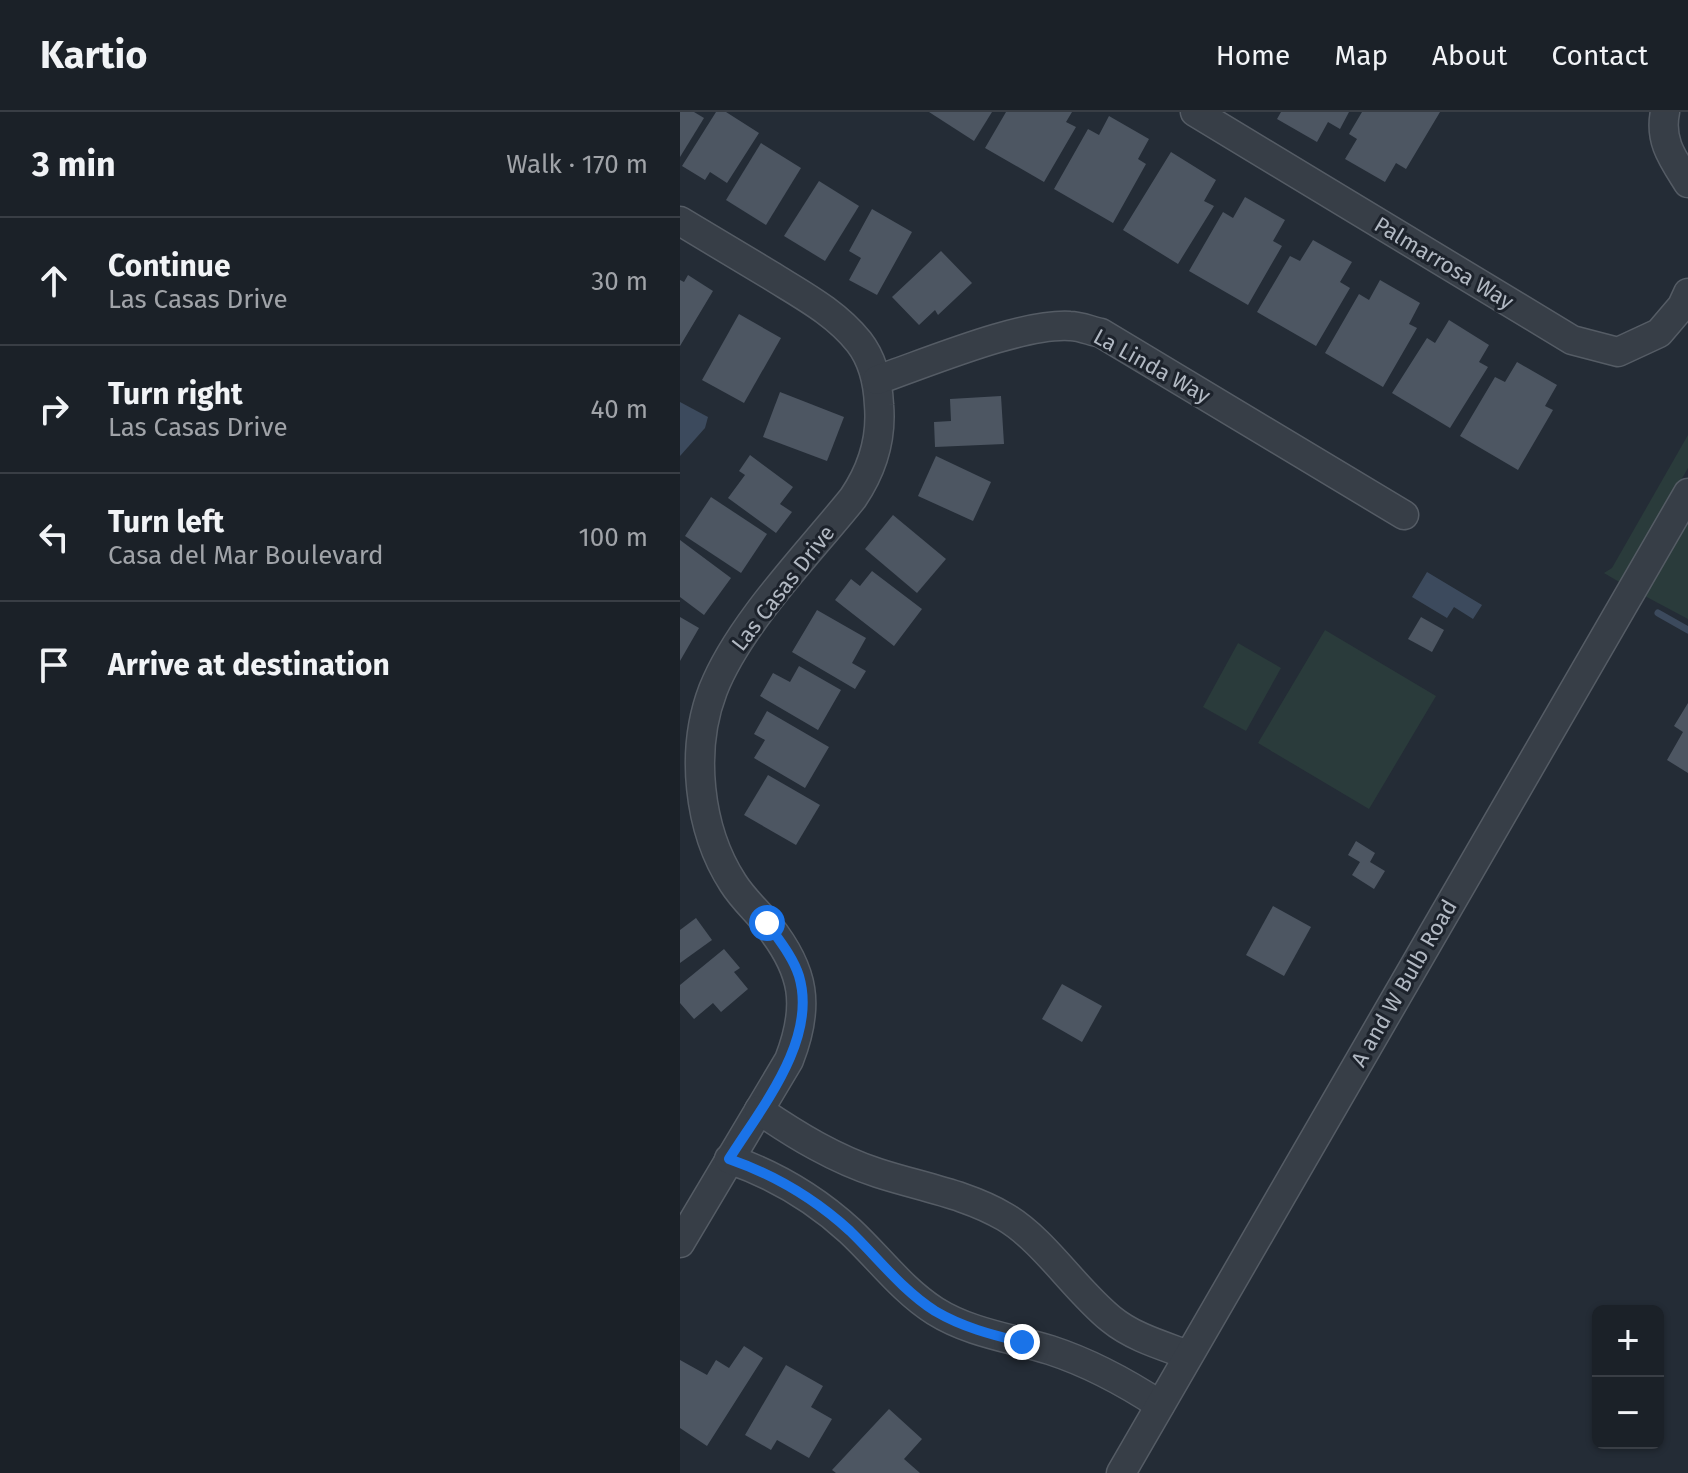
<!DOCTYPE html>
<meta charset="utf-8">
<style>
body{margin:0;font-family:"Fira Sans",sans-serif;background:#242930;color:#f1f3f6}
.controls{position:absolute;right:24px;bottom:24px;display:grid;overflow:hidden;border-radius:12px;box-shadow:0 2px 6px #0004}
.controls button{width:72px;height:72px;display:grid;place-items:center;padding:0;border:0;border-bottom:2px solid #393e45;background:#1b2128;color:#f1f3f6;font:40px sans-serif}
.stop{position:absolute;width:24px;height:24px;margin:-18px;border:6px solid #1a73e8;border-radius:50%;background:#fff}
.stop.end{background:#1a73e8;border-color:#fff;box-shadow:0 2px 8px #0008}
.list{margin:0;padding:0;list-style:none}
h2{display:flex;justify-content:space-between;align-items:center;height:104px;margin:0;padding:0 32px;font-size:34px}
h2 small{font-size:26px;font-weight:400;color:#a0a3a8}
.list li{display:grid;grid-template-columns:52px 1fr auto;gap:24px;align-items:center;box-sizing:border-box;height:128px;padding:0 32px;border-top:2px solid #393e45}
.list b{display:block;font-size:30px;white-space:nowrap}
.list p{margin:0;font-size:26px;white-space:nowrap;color:#a0a3a8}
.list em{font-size:26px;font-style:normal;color:#a0a3a8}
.icon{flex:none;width:44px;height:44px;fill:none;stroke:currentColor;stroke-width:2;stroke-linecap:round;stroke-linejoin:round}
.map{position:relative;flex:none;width:1008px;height:1361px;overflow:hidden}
header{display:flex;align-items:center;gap:48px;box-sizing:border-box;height:112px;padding:0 40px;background:#1b2128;border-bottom:2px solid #393e45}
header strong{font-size:38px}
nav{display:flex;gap:44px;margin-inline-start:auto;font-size:28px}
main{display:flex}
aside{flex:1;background:#1b2128}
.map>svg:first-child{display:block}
</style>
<header>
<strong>Kartio</strong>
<nav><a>Home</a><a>Map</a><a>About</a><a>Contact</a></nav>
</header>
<main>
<aside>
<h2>3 min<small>Walk · 170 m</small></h2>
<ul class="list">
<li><svg class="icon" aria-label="ahead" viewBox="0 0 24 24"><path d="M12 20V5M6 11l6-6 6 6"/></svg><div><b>Continue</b><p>Las Casas Drive</p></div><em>30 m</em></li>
<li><svg class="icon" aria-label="right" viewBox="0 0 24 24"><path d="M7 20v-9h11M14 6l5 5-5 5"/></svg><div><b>Turn right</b><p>Las Casas Drive</p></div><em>40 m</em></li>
<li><svg class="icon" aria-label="left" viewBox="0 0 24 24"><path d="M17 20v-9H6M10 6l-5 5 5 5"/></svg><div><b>Turn left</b><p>Casa del Mar Boulevard</p></div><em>100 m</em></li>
<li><svg class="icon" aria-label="arrive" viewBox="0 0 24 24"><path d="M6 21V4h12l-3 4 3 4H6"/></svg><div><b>Arrive at destination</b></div></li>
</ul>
</aside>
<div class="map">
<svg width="1008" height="1361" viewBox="0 0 1008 1361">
<rect width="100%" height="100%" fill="#242c36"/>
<g fill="#2a3b3b">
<path d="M1008,323V356L941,471L924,461L932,456Z"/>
<path d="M1008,406V507L963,483Z"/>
<path d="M645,518L756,584L689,697L578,631Z"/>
<path d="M558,531L601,556L566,619L523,595Z"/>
</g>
<g fill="#3c4a5d">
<path d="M0,290L28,305L25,316L0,344Z"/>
<path d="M747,460L802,493L793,507L774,495L767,506L732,485Z"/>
</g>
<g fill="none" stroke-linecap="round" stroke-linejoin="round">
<path stroke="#3c4a5d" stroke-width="7" d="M978,501L1008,518"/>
</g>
<g fill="#4d5662">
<path d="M0,0H14L24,6L0,45Z"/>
<path d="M36,0H46L79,21L47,71L30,60L25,68L2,54Z"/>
<path d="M249,0H312L294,29Z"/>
<path d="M326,0H392L386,10L396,15L364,70L305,36Z"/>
<path d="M601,0H669L660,17L648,10L637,30L597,7Z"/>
<path d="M682,0H760L726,57L716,51L705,70L665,47L677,27L669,22Z"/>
<path d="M429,4L469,27L458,47L466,52L433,111L374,77L408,17L419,23Z"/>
<path d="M81,31L121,56L86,113L46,88Z"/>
<path d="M491,40L536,68L524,89L534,94L498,152L443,118Z"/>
<path d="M139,69L179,94L145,149L104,124Z"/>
<path d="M565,85L605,108L593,129L602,134L568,193L509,159L543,100L553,106Z"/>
<path d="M192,97L232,120L197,183L169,168L181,146L169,139Z"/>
<path d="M633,128L672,150L660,170L670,176L636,234L577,200L610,144L620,149Z"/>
<path d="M261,139L292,171L258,203L255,198L239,213L212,185Z"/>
<path d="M8,163L33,179L0,234V168L4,170Z"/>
<path d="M700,168L740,191L729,212L737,216L703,275L645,241L679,182L689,188Z"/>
<path d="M59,202L101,226L64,291L22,268Z"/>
<path d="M769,208L809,233L799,250L808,255L770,316L712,281L747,226L755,231Z"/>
<path d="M837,250L877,273L865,294L873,298L838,358L780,324L815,265L825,270Z"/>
<path d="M100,280L164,305L147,349L83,325Z"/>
<path d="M321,284L324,332L255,335L254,310L271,309L270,287Z"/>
<path d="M70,343L113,375L100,392L112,400L96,421L48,386L65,363L59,359Z"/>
<path d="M256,344L311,370L293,409L238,384Z"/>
<path d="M31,385L87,422L61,461L5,424Z"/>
<path d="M213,403L266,447L237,481L185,437Z"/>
<path d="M0,428L51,466L24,503L0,485Z"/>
<path d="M192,459L242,497L214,534L155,488L171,467L180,474Z"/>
<path d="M137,498L186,526L172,551L186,559L175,577L112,540Z"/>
<path d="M0,505L19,516L0,549Z"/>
<path d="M741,505L764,518L752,540L728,527Z"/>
<path d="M119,554L161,578L138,618L80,584L93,561L110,570Z"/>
<path d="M1008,591V661L987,648L1003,620L994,614Z"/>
<path d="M87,599L149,635L125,676L74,646L85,628L74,622Z"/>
<path d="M88,663L140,693L116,733L64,703Z"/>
<path d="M676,729L695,741L690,750L705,759L694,777L672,763L680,750L668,743Z"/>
<path d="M593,794L631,815L604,864L566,843Z"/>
<path d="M16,806L32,828L0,851V818Z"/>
<path d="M44,837L60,856L54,860L68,877L41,900L33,891L14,907L0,891V873Z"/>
<path d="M382,872L422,894L402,930L362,907Z"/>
<path d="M64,1234L83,1246L27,1334L0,1316V1248L27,1263L36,1248L49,1256Z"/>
<path d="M106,1253L143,1274L131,1295L152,1307L129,1346L97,1328L91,1338L65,1323Z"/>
<path d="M209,1297L242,1327L224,1347L240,1361H156L152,1358Z"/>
</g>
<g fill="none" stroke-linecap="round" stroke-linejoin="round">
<defs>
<g id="minor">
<path d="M515,0L892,228L938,240L979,221L1002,194L1008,181"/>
<path d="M985,0C979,29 993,47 1008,71"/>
<path d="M0,109C30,127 60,145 90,163C122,183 155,200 179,230C193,248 198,271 199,293C202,328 192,358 173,386C128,442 59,512 33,578C10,638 18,717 53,771C63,787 77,799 88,813C125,859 130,894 109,948L0,1131"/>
<path d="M197,268C247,251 341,211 390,214C400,214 411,219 421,221L724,403"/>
<path d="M79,998C117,1024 155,1047 198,1061C241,1075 286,1082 325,1105C365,1129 394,1177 431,1207C453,1225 481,1233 508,1243"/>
<path d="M49,1047C95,1063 135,1087 170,1119C198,1145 222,1178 255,1199C290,1221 331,1226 370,1238C410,1251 445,1270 480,1293"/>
<path d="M441,1361L1008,381"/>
</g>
</defs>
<use href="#minor" stroke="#555c65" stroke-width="31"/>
<use href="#minor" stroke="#373e47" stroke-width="28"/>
</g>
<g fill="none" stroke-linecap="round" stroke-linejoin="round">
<path stroke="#1a73e8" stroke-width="10" d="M87,811C99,828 113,845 119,864C138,928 81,996 49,1047C95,1063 135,1087 170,1119C198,1146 222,1178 255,1199C282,1215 312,1223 342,1230"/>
</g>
<g text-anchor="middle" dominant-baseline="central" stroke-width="6" stroke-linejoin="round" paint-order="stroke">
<g font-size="22" fill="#b2b9c3" stroke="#1d232c">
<text transform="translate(764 151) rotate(31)">Palmarrosa Way</text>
<text transform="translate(472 254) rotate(29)">La Linda Way</text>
<text transform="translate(103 476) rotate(-52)">Las Casas Drive</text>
<text transform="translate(724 871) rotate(-60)">A and W Bulb Road</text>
</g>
</g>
</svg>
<div class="controls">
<button>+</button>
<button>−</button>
</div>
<div class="stop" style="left:87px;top:811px"></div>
<div class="stop end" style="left:342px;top:1230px"></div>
</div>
</main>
